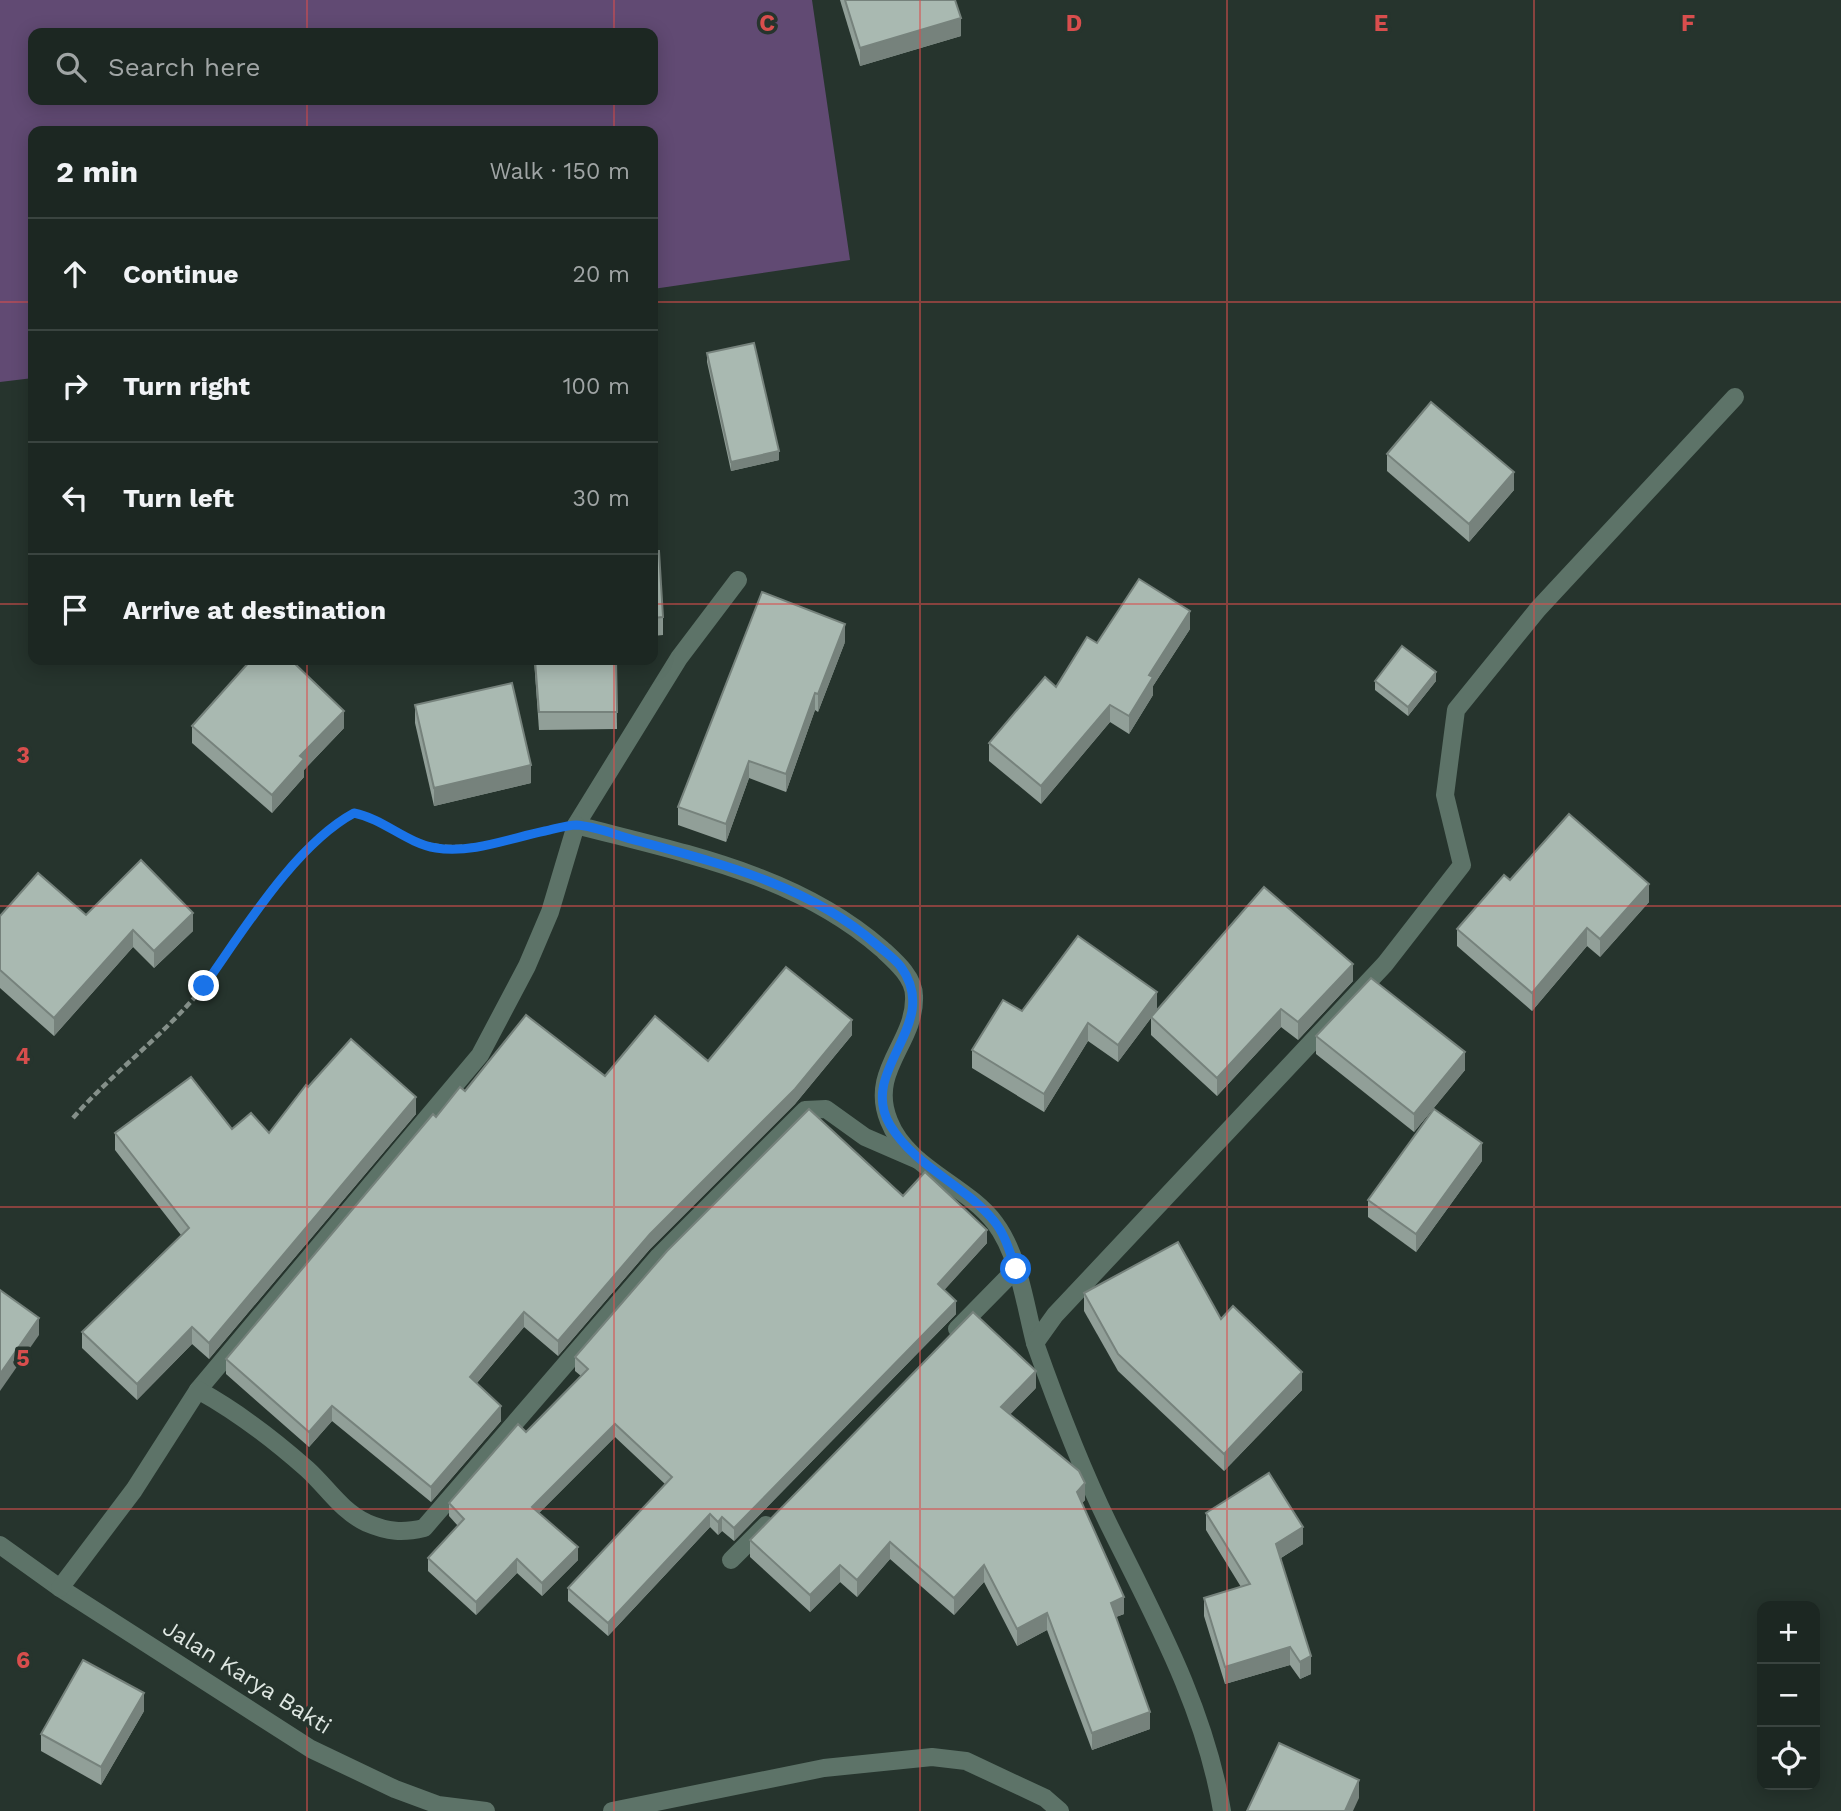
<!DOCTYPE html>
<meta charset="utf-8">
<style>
body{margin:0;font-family:"Work Sans",sans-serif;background:#29332f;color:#f1f3f6}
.controls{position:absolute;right:21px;bottom:21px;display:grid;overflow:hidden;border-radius:14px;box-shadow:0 4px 18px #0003}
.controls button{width:63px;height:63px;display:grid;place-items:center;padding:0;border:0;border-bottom:2px solid #3a4440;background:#1c2722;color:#f1f3f6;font:35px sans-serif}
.stop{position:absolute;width:21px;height:21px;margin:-16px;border:5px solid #1a73e8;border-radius:50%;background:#fff}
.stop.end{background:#1a73e8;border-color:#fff;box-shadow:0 2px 7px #0008}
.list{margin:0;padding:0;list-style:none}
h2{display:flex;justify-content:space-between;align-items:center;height:91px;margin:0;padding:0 28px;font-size:30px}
h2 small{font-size:23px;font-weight:400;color:#a0a5a5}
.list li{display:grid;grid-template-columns:46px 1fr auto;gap:21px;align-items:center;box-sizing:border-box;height:112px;padding:0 28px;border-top:2px solid #3a4440}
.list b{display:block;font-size:26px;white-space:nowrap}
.list em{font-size:23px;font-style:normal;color:#a0a5a5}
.icon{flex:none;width:38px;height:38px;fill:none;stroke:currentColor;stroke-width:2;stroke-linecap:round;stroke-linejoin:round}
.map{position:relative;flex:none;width:1841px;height:1811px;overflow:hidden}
.search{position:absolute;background:#1c2722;box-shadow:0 4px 18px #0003;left:28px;top:28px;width:630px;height:77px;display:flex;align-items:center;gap:18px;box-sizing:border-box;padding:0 24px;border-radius:14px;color:#a0a5a5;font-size:26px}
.panel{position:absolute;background:#1c2722;box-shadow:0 4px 18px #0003;left:28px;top:126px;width:630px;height:539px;border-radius:14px}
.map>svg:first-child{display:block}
</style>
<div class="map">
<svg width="1841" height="1811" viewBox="0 0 1841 1811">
<rect width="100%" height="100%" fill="#26342d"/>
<path fill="#614a73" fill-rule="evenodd" d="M0,0H812L850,260L653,289V131H33V378L0,382ZM33,33H653V100H33Z"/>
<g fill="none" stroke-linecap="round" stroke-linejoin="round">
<path stroke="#848f89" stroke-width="4.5" stroke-dasharray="7 3.5" stroke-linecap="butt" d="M73,1118C114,1071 166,1034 205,985C251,927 288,850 354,813C375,817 388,830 407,838C453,856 488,843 534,834"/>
<g stroke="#5d7368" stroke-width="18">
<path d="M738,580L679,658L576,825C683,853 796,874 882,949C895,961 914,977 914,996C916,1043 868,1070 889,1121C907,1168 967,1185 995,1223C1019,1255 1025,1305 1035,1343"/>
<path d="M957,1329L1016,1269"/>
<path d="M198,1390L480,1055L527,966L550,912L576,825"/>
<path d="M0,1545L60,1588L311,1749L395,1789L438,1805L486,1811"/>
<path d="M731,1560L766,1525"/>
<path d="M60,1588L134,1490L198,1390C238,1412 273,1439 307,1469C327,1487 341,1511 367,1523C388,1532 403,1533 424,1528L659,1256L805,1110L826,1109L865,1137L918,1160"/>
<path d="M612,1811L824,1768L932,1757L966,1761L1045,1798L1060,1811"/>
<path d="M1222,1811C1205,1708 1155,1618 1109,1525C1080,1466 1057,1405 1035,1343L1055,1315L1385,964L1462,865L1445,795L1456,710L1538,609L1735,397"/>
</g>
</g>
<g fill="#919f98">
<path d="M840,0H955L961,36L860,66Z"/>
<path d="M707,353L779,460L731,471L707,362Z"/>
<path d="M1387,454L1514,490L1469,542L1387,471Z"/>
<path d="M653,551L663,617V635L653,636Z"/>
<path d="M1190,629L1153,686V695L1129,734L1110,722L1041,804L989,761V743L1056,687L1097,643Z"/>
<path d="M845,642L818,712L815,710L786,792L749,778L726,842L678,825V807Z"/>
<path d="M534,660H616L617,729L539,730Z"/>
<path d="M1375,681H1436L1408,716L1375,690Z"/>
<path d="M415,705L531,783L434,806L415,723Z"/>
<path d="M192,726L344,728L304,770V777L272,813L192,743Z"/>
<path d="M1510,880L1649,902L1600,957L1587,946L1532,1011L1457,946V929Z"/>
<path d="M86,915L193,931L154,968L133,947L54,1036L0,988V916Z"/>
<path d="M1353,981L1298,1040L1281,1027L1217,1096L1151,1035V1018L1118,1062L1088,1041L1044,1112L972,1068V1050L1022,1011L1157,1010Z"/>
<path d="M852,1035L795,1104L650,1249L558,1356L524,1327L477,1383L501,1421L431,1502L332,1421L309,1447L226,1374V1359L436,1117L465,1091L605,1076L708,1061Z"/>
<path d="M1316,1036L1465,1070L1414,1132L1316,1054Z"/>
<path d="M308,1087L416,1114L209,1359L192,1344L137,1400L82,1348V1332L181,1235L115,1150V1133L232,1129L269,1133Z"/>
<path d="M1482,1161L1416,1252L1368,1217V1200Z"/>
<path d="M903,1196L987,1243L944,1290L956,1314L734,1541L722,1531L718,1535L710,1527L608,1636L568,1601V1588L665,1484L615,1437L539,1513L578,1560L542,1596L517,1573L476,1615L428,1571V1558L458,1526L449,1516V1503L526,1432L581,1376L575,1371V1357Z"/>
<path d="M1084,1293L1221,1319L1302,1390L1224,1471L1118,1371L1084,1311Z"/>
<path d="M1036,1388L1010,1414L1085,1500L1082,1503L1124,1614L1116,1617L1150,1729L1092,1750L1047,1630L1017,1646L984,1582L954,1615L890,1559L857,1597L840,1582L810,1612L750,1557V1540Z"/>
<path d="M1206,1513L1303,1544L1281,1558L1311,1674L1300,1679L1290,1665L1225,1684L1204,1616V1598L1241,1587L1206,1530Z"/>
<path d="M144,1711L101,1785L41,1751V1734Z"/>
</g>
<g fill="#76827c">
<path d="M961,18V36L860,66V48Z"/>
<path d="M779,451V460L731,471V462Z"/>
<path d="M1514,472V490L1469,542V524Z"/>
<path d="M1190,611V629L1153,686V695L1129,734V716L1149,675Z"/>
<path d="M845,624V642L818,712V694Z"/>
<path d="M1436,672V681L1408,716V707Z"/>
<path d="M815,693V710L786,792V774Z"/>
<path d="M1110,705V722L1041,804V786Z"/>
<path d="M344,711V728L304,770V777L272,813V795L300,756Z"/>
<path d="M749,761V778L726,842V824Z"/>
<path d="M531,765V783L434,806V788Z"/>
<path d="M1649,884V902L1600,957V939Z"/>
<path d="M193,913V931L154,968V951Z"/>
<path d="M1587,928V946L1532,1011V993Z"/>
<path d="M133,930V947L54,1036V1018Z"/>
<path d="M1353,964V981L1298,1040V1022Z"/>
<path d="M1157,992V1010L1118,1062V1045Z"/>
<path d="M1281,1009V1027L1217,1096V1078Z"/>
<path d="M852,1020V1035L795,1104L650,1249L558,1356V1341L650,1234Z"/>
<path d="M1088,1023V1041L1044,1112V1094Z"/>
<path d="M1465,1052V1070L1414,1132V1114Z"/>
<path d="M416,1097V1114L209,1359V1343Z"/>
<path d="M1482,1143V1161L1416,1252V1234Z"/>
<path d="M987,1230V1243L938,1297V1284Z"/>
<path d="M956,1301V1314L734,1541V1528Z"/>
<path d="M524,1312V1327L470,1391V1377Z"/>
<path d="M39,1318V1335L0,1391V1374Z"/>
<path d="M192,1327V1344L137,1400V1384Z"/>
<path d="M1036,1371V1388L1001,1424V1407Z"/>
<path d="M1302,1372V1390L1224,1471V1454Z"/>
<path d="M332,1406V1421L309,1447V1432Z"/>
<path d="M501,1406V1421L431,1502V1487Z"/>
<path d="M615,1424V1437L532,1520V1507Z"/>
<path d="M1085,1483V1500L1077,1509V1492Z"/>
<path d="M710,1514V1527L608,1636V1623Z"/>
<path d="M722,1517V1531L718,1535V1522Z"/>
<path d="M1303,1527V1544L1276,1561V1544Z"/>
<path d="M890,1542V1559L857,1597V1580Z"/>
<path d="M578,1547V1560L542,1596V1583Z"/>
<path d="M517,1559V1573L476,1615V1602Z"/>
<path d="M840,1565V1582L810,1612V1595Z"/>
<path d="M984,1565V1582L954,1615V1598Z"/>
<path d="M1124,1597V1614L1111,1619V1603Z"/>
<path d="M1047,1613V1630L1017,1646V1629Z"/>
<path d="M1290,1647V1665L1225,1684V1667Z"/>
<path d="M1311,1656V1674L1300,1679V1662Z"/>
<path d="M144,1693V1711L101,1785V1767Z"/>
<path d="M1150,1712V1729L1092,1750V1733Z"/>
<path d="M1359,1780V1798L1353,1811H1345Z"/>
</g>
<g fill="#a9b9b1" stroke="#76827c" stroke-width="2">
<path d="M845,0H955L961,18L860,48Z"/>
<path d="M754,343L779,451L731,462L707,353Z"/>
<path d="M1431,402L1514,472L1469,524L1387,454Z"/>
<path d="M653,551H659L663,617L653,618Z"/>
<path d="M1139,579L1190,611L1149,675L1153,677L1129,716L1110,705L1041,786L989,743L1045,677L1056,687L1087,637L1097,643Z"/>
<path d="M762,592L845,624L818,694L815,693L786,774L749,761L726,824L678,807Z"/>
<path d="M1402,646L1436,672L1408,707L1375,681Z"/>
<path d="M251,660H291L344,711L300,756L304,759L272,795L192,726Z"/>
<path d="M535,660H616L617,712H539Z"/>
<path d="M512,683L531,765L434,788L415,705Z"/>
<path d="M1569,814L1649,884L1600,939L1587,928L1532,993L1457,929L1504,875L1510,880Z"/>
<path d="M141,860L193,913L154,951L133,930L54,1018L0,970V916L38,873L86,915Z"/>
<path d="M1264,887L1353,964L1298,1022L1281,1009L1217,1078L1151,1017Z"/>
<path d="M1078,936L1157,992L1118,1045L1088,1023L1044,1094L972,1050L1003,1000L1022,1011Z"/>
<path d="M786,967L852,1020L795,1089L650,1234L558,1341L524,1312L470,1377L501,1406L431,1487L332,1406L309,1432L226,1359L433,1114L436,1117L460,1087L465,1091L526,1015L605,1076L655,1016L708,1061Z"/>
<path d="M1371,978L1465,1052L1414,1114L1316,1036Z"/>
<path d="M351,1039L416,1097L209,1343L192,1327L137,1384L82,1332L189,1228L115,1133L191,1077L232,1129L251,1113L269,1133L306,1085L308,1087Z"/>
<path d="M809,1109L903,1196L925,1172L987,1230L938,1284L956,1301L734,1528L722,1517L718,1522L710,1514L608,1623L568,1588L672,1477L615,1424L532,1507L578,1547L542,1583L517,1559L476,1602L428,1558L464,1519L449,1503L518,1424L526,1432L588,1369L575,1357L667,1251Z"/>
<path d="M1434,1109L1482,1143L1416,1234L1368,1200Z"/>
<path d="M1178,1242L1221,1319L1233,1306L1302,1372L1224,1454L1118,1354L1084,1293Z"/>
<path d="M0,1290L39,1318L0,1374Z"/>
<path d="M973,1312L1036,1371L1001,1407L1079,1471L1085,1483L1077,1492L1124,1597L1111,1603L1150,1712L1092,1733L1047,1613L1017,1629L984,1565L954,1598L890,1542L857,1580L840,1565L810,1595L750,1540Z"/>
<path d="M1269,1473L1303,1527L1276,1544L1311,1656L1300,1662L1290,1647L1225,1667L1204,1598L1250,1584L1206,1513Z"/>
<path d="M83,1660L144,1693L101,1767L41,1734Z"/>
<path d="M1279,1743L1359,1780L1345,1811H1247Z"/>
</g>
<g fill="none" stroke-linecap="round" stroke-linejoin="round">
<path stroke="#1a73e8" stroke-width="9" d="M204,986C243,931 295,845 354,813C384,819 406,843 436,848C471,854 511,838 545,831C555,829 567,825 576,825C596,826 618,836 638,841C722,864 810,886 877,945C885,952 895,959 901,967C943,1025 857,1069 890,1125C916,1168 964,1184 994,1221C1005,1234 1010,1253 1016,1269"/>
</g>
<path fill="none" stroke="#d84e4d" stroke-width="2" stroke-opacity="0.55" d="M307,0V33M614,0V33M920,0V1811M1227,0V1811M1534,0V1811M307,100V131M614,100V131M0,302H33M653,302H1841M0,604H33M653,604H1841M307,660V1811M614,660V1811M0,906H1841M0,1207H1841M0,1509H1841"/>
<g text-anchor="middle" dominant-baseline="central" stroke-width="7" stroke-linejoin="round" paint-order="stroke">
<g font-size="23" fill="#dee6e1" stroke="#26342d">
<text transform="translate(247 1677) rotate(32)">Jalan Karya Bakti</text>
</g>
</g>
<g font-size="23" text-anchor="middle" font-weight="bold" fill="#d84e4d" stroke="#26342d" stroke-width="7" stroke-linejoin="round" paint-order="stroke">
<text x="767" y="31">C</text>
<text x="1074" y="31">D</text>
<text x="1381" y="31">E</text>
<text x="1688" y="31">F</text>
<text x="23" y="763">3</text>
<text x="23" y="1064">4</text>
<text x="23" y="1366">5</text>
<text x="23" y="1668">6</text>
</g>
</svg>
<div class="controls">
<button>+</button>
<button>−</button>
<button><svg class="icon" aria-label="locate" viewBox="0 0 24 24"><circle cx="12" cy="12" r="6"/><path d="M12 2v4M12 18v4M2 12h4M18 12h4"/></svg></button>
</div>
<div class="stop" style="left:1016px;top:1269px"></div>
<div class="stop end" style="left:204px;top:986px"></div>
<div class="search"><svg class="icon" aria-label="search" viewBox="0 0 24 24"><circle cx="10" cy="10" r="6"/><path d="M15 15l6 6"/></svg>Search here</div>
<section class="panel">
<h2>2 min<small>Walk · 150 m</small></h2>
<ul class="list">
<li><svg class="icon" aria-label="ahead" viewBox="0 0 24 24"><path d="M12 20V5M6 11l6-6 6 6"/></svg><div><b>Continue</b></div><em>20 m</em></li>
<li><svg class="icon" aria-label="right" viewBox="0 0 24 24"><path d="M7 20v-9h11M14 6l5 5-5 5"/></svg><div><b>Turn right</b></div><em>100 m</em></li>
<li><svg class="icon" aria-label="left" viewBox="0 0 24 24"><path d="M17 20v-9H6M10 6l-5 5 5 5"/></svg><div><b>Turn left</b></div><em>30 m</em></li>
<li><svg class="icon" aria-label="arrive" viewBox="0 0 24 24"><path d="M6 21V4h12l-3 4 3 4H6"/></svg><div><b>Arrive at destination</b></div></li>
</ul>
</section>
</div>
